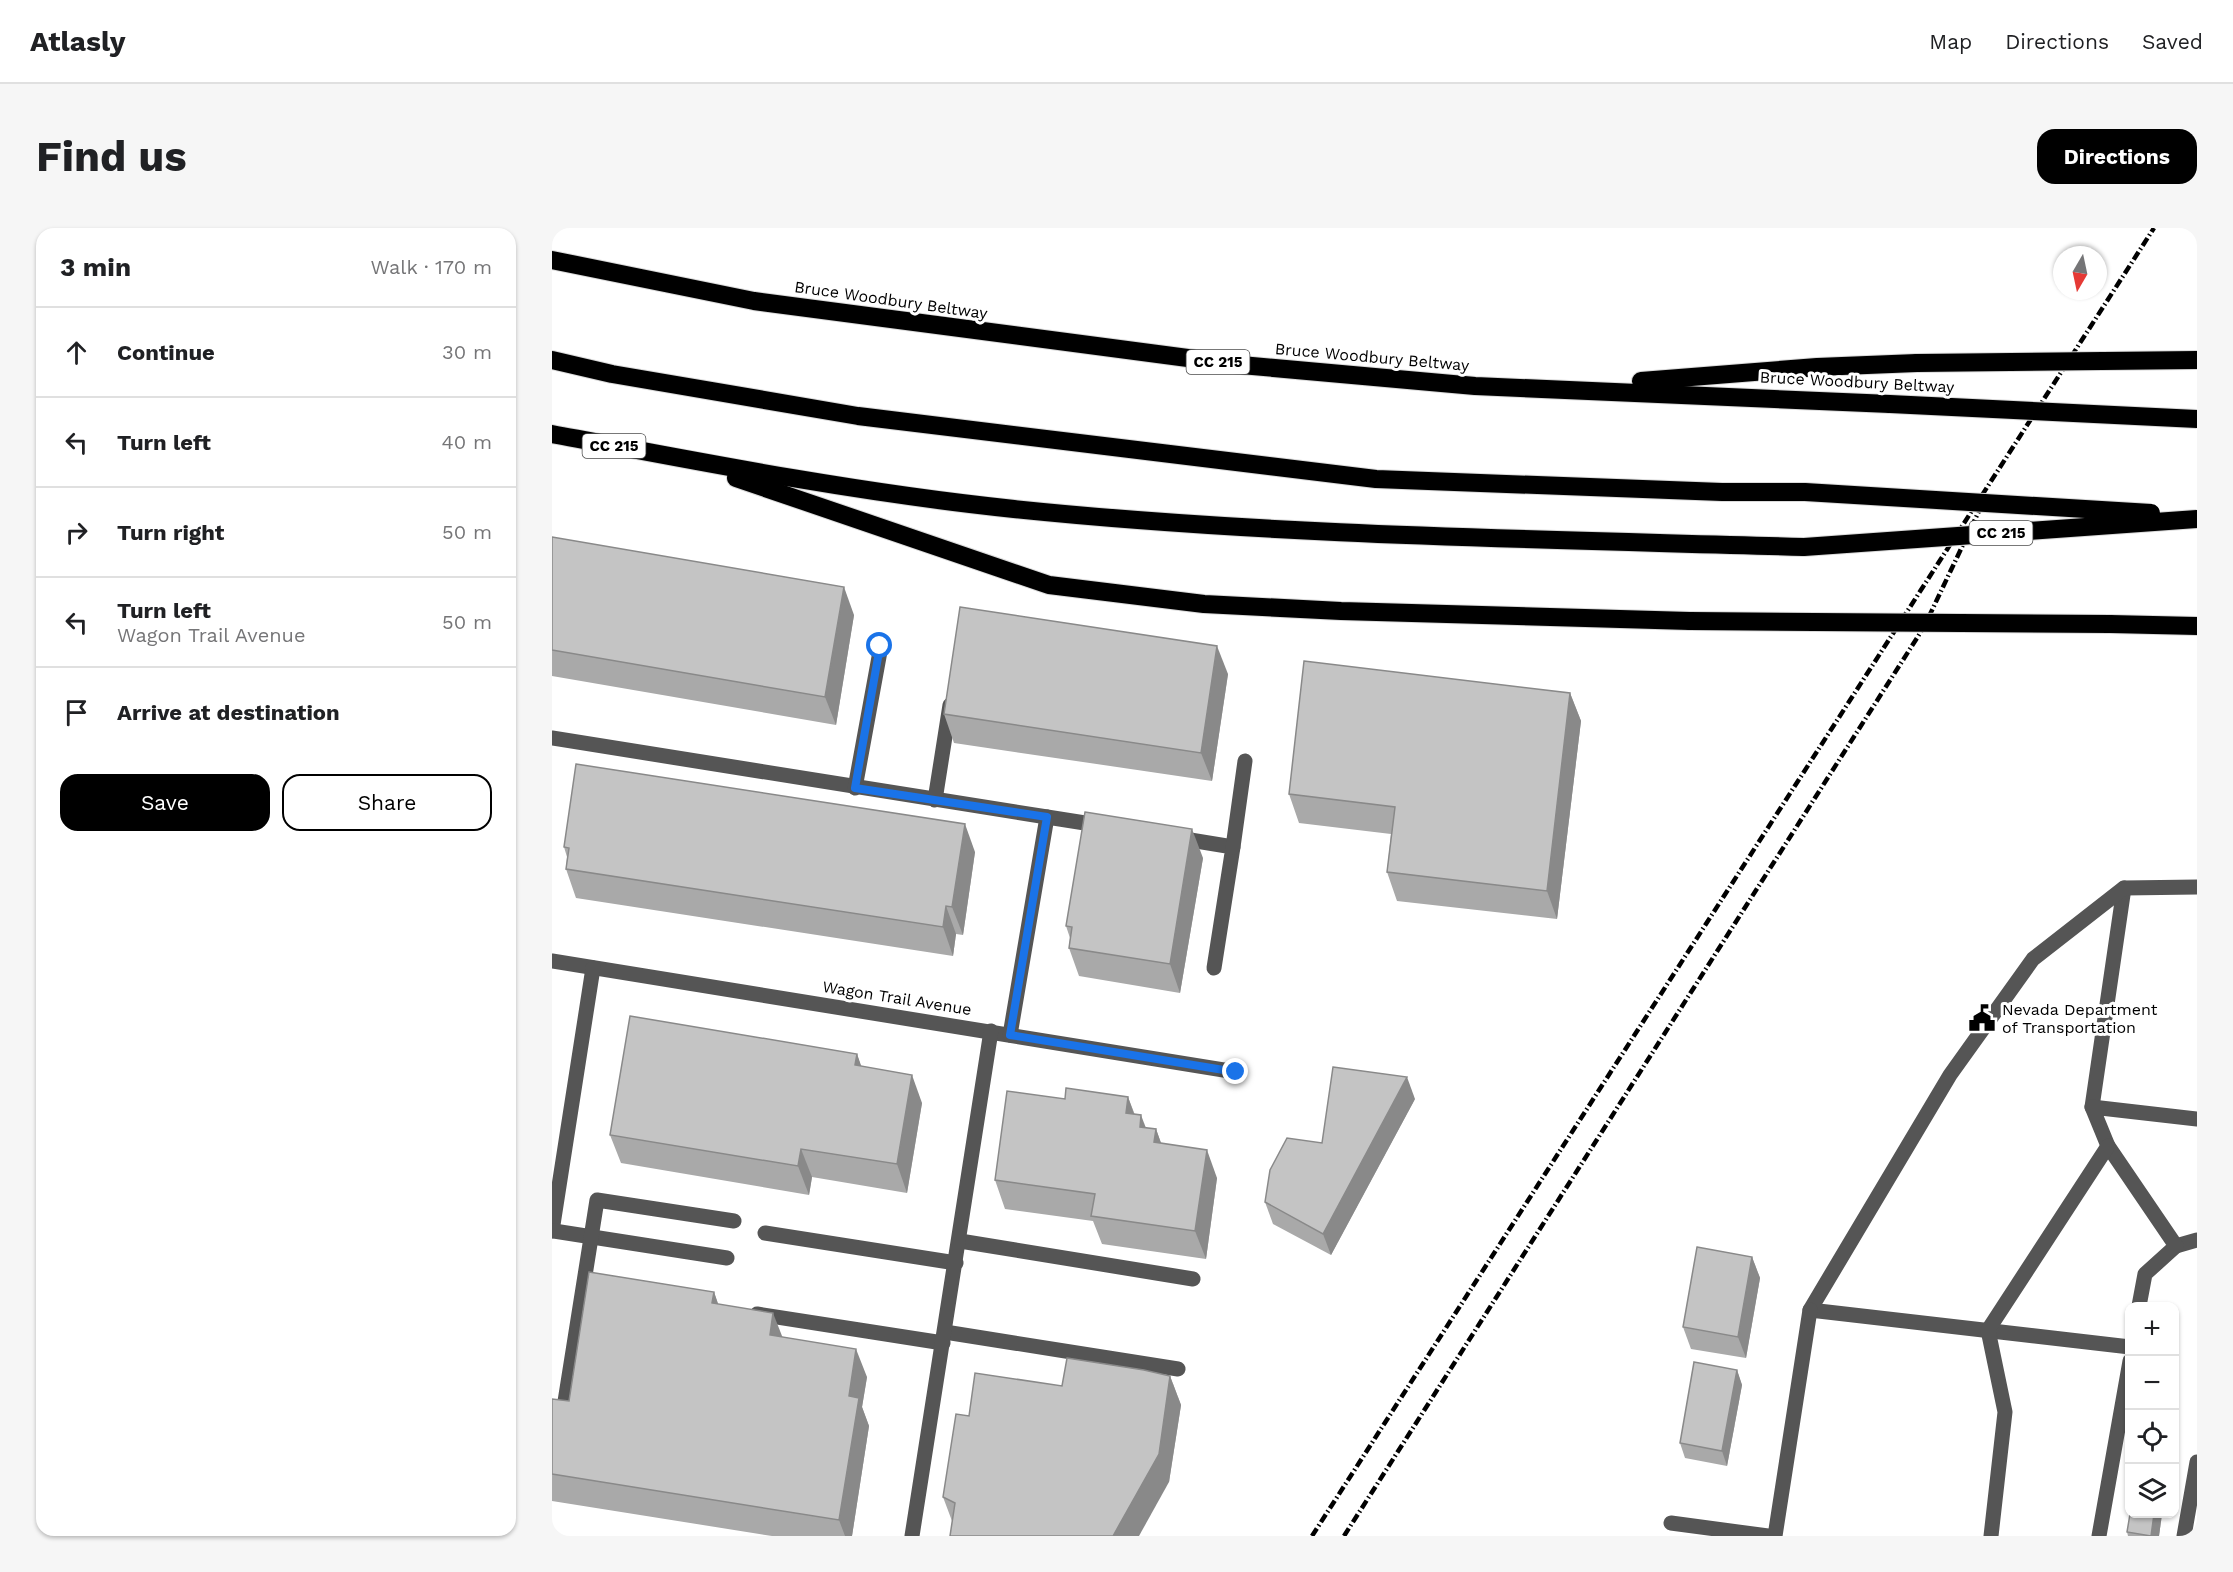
<!DOCTYPE html>
<meta charset="utf-8">
<style>
body{margin:0;font-family:"Work Sans",sans-serif;background:#f6f6f6;color:#202124}
.controls{position:absolute;right:18px;bottom:18px;display:grid;overflow:hidden;border-radius:12px;box-shadow:0 2px 4px #0004}
.controls button{width:54px;height:54px;display:grid;place-items:center;padding:0;border:0;border-bottom:2px solid #e0e0e0;background:#fff;color:#202124;font:30px sans-serif}
.compass{position:absolute;left:1501px;top:18px;width:54px;height:54px;border-radius:50%;background:#fff;box-shadow:0 2px 4px #0004;rotate:189deg}
.stop{position:absolute;width:18px;height:18px;margin:-14px;border:4px solid #1a73e8;border-radius:50%;background:#fff}
.stop.end{background:#1a73e8;border-color:#fff;box-shadow:0 2px 6px #0008}
.list{margin:0;padding:0;list-style:none}
h2{display:flex;justify-content:space-between;align-items:center;height:78px;margin:0;padding:0 24px;font-size:26px}
h2 small{font-size:20px;font-weight:400;color:#757577}
.list li{display:grid;grid-template-columns:39px 1fr auto;gap:18px;align-items:center;box-sizing:border-box;height:90px;padding:0 24px;border-top:2px solid #e0e0e0}
.list b{display:block;font-size:22px;white-space:nowrap}
.list p{margin:0;font-size:20px;white-space:nowrap;color:#757577}
.list em{font-size:20px;font-style:normal;color:#757577}
.actions{display:flex;gap:12px;padding:18px 24px}
.actions a{flex:1;padding:14px 0;border:2px solid #000;border-radius:18px;text-align:center;font-size:21px;color:#000}
.actions .main{background:#000;color:#fff}
.icon{flex:none;width:33px;height:33px;fill:none;stroke:currentColor;stroke-width:2;stroke-linecap:round;stroke-linejoin:round}
.map{position:relative;flex:none;width:1645px;height:1308px;overflow:hidden;border-radius:18px}
header{display:flex;align-items:center;gap:36px;box-sizing:border-box;height:84px;padding:0 30px;background:#fff;border-bottom:2px solid #e0e0e0}
header strong{font-size:28px}
nav{display:flex;gap:33px;margin-inline-start:auto;font-size:21px}
.intro{display:flex;align-items:center;justify-content:space-between;box-sizing:border-box;height:144px;padding:0 36px}
h1{margin:0;font-size:42px}
.button{padding:15px 27px;border-radius:18px;background:#000;color:#fff;font-size:21px;font-weight:700}
main{display:flex;gap:36px;padding:0 36px}
aside{flex:1;background:#fff;border-radius:18px;box-shadow:0 2px 4px #0004}
.map>svg:first-child{display:block}
</style>
<header>
<strong>Atlasly</strong>
<nav><a>Map</a><a>Directions</a><a>Saved</a></nav>
</header>
<div class="intro"><h1>Find us</h1><a class="button">Directions</a></div>
<main>
<aside>
<h2>3 min<small>Walk · 170 m</small></h2>
<ul class="list">
<li><svg class="icon" aria-label="ahead" viewBox="0 0 24 24"><path d="M12 20V5M6 11l6-6 6 6"/></svg><div><b>Continue</b></div><em>30 m</em></li>
<li><svg class="icon" aria-label="left" viewBox="0 0 24 24"><path d="M17 20v-9H6M10 6l-5 5 5 5"/></svg><div><b>Turn left</b></div><em>40 m</em></li>
<li><svg class="icon" aria-label="right" viewBox="0 0 24 24"><path d="M7 20v-9h11M14 6l5 5-5 5"/></svg><div><b>Turn right</b></div><em>50 m</em></li>
<li><svg class="icon" aria-label="left" viewBox="0 0 24 24"><path d="M17 20v-9H6M10 6l-5 5 5 5"/></svg><div><b>Turn left</b><p>Wagon Trail Avenue</p></div><em>50 m</em></li>
<li><svg class="icon" aria-label="arrive" viewBox="0 0 24 24"><path d="M6 21V4h12l-3 4 3 4H6"/></svg><div><b>Arrive at destination</b></div></li>
</ul>
<div class="actions"><a class="main">Save</a><a>Share</a></div>
</aside>
<div class="map">
<svg width="1645" height="1308" viewBox="0 0 1645 1308">
<rect width="100%" height="100%" fill="#fff"/>
<g fill="none" stroke-linecap="round" stroke-linejoin="round">
<defs>
<g id="highway">
<path d="M0,32L202,73L689,137L923,158L1338,176"/>
<path d="M0,132L60,146L306,188L824,251L1170,264H1253"/>
<path d="M1089,153L1265,139L1365,135"/>
<path d="M0,206C153,235 307,265 462,281C724,308 989,311 1252,319"/>
<path d="M184,250L497,357L652,376L789,383L1138,393"/>
<path d="M1558,396L1645,398"/>
</g>
</defs>
<use href="#highway" stroke="#dbdbdb" stroke-width="20"/>
<g stroke="#555" stroke-width="15">
<path d="M0,510L495,589"/>
<path d="M303,560L329,418"/>
<path d="M383,572L398,477"/>
<path d="M626,610L681,619L662,740"/>
<path d="M681,619L693,533"/>
<path d="M0,733L684,844"/>
<path d="M458,807L495,589L552,598"/>
<path d="M1540,879L1572,660"/>
<path d="M0,1003L41,740"/>
<path d="M2,1003L175,1030"/>
<path d="M213,1005L404,1035"/>
<path d="M408,1013L641,1051"/>
<path d="M1624,1018L1645,1012"/>
<path d="M1587,1078L1593,1046L1624,1018L1556,918L1540,879L1645,891"/>
<path d="M205,1086L391,1115"/>
<path d="M393,1104L626,1141"/>
<path d="M1578,1119L1258,1082L1398,847L1481,731L1572,660L1645,659"/>
<path d="M11,1186L45,972L182,993"/>
<path d="M1119,1295L1216,1308"/>
<path d="M360,1308L439,803"/>
<path d="M1223,1308L1258,1082"/>
<path d="M1439,1308L1453,1184L1436,1102L1556,918"/>
<path d="M1547,1308L1578,1133"/>
<path d="M1632,1308L1645,1234"/>
</g>
<use href="#highway" stroke="#000" stroke-width="18"/>
<g stroke="#000" stroke-width="4.5" stroke-dasharray="9 3 1.5 3" stroke-linecap="butt">
<path d="M760,1308L1602,0"/>
<path d="M792,1308L1372,399L1427,283"/>
</g>
<defs>
<g id="highway-bridge">
<path d="M1365,135L1645,132"/>
<path d="M1338,176L1645,191"/>
<path d="M1253,264L1599,285"/>
<path d="M1252,319L1645,291"/>
<path d="M1138,393L1558,396"/>
</g>
</defs>
<use href="#highway-bridge" stroke="#dbdbdb" stroke-width="20" stroke-linecap="butt"/>
<use href="#highway-bridge" stroke="#000" stroke-width="18"/>
</g>
<g fill="#a9a9a9">
<path d="M0,309L302,387L284,497L0,448Z"/>
<path d="M676,446L660,553L402,515L392,486Z"/>
<path d="M1018,465L1029,493L1005,691L845,673L835,644L839,606L747,595L737,566Z"/>
<path d="M12,619L423,624L411,707L404,706L401,728L24,670L14,641L15,629Z"/>
<path d="M651,630L628,765L527,748L517,720L518,710L514,698Z"/>
<path d="M305,826L309,839L370,875L355,965L260,949L257,967L69,935L58,907Z"/>
<path d="M576,869L583,887L594,900L604,901L609,915L665,950L654,1031L550,1016L541,993L453,981L443,952Z"/>
<path d="M863,871L779,1027L721,996L713,974L770,915Z"/>
<path d="M1200,1029L1208,1050L1194,1130L1139,1121L1131,1099Z"/>
<path d="M162,1064L166,1076L230,1109L315,1149L310,1179L317,1198L300,1308H220L0,1273V1171L17,1173Z"/>
<path d="M1185,1142L1190,1157L1175,1238L1133,1230L1128,1215Z"/>
<path d="M618,1148L629,1177L617,1254L400,1293L391,1269L417,1188L510,1158Z"/>
<path d="M1610,1286L1607,1308H1576L1575,1304Z"/>
</g>
<g fill="#898989">
<path d="M292,359L302,387L284,497L273,469Z"/>
<path d="M665,418L676,446L660,553L649,525Z"/>
<path d="M1018,465L1029,493L1005,691L995,663Z"/>
<path d="M413,596L423,624L411,707L400,679Z"/>
<path d="M640,601L651,630L628,765L618,736Z"/>
<path d="M394,678L404,706L401,728L391,699Z"/>
<path d="M305,826L315,854L303,837Z"/>
<path d="M360,847L370,875L355,965L345,936Z"/>
<path d="M855,849L863,871L779,1027L771,1006Z"/>
<path d="M576,869L586,897L574,885Z"/>
<path d="M589,887L600,916L588,899Z"/>
<path d="M604,901L614,929L602,914Z"/>
<path d="M249,921L260,949L257,967L246,938Z"/>
<path d="M655,922L665,950L654,1031L643,1003Z"/>
<path d="M1200,1029L1208,1050L1194,1130L1186,1109Z"/>
<path d="M162,1064L172,1093L160,1075Z"/>
<path d="M221,1085L232,1113L218,1107Z"/>
<path d="M304,1121L315,1149L310,1179L317,1198L300,1308H293L287,1292L297,1168Z"/>
<path d="M1185,1142L1190,1157L1175,1238L1170,1223Z"/>
<path d="M618,1148L629,1177L617,1254L587,1308H561Z"/>
<path d="M1602,1286H1610L1607,1308H1599Z"/>
</g>
<g fill="#c4c4c4" stroke="#898989" stroke-width="1.5">
<path d="M0,309L292,359L273,469L0,422Z"/>
<path d="M408,379L665,418L649,525L392,486Z"/>
<path d="M752,433L1018,465L995,663L835,644L843,579L737,566Z"/>
<path d="M24,536L413,596L400,679L394,678L391,699L14,641L17,620L12,619Z"/>
<path d="M533,584L640,601L618,736L517,720L520,699L514,698Z"/>
<path d="M78,788L305,826L303,837L360,847L345,936L249,921L246,938L58,907Z"/>
<path d="M781,839L855,849L771,1006L713,974L718,942L735,910L770,915Z"/>
<path d="M514,860L576,869L574,885L589,887L588,899L604,901L602,914L655,922L643,1003L539,988L543,966L443,952L455,863L513,871Z"/>
<path d="M1145,1019L1200,1029L1186,1109L1131,1099Z"/>
<path d="M37,1044L162,1064L160,1075L221,1085L218,1107L304,1121L297,1168L307,1170L287,1292L0,1246V1171L17,1173Z"/>
<path d="M515,1130L592,1142L618,1148L607,1226L561,1308H398L403,1275L391,1269L404,1186L417,1188L423,1145L510,1158Z"/>
<path d="M1142,1134L1185,1142L1170,1223L1128,1215Z"/>
<path d="M1578,1286H1602L1599,1308L1575,1304Z"/>
</g>
<g fill="none" stroke-linecap="round" stroke-linejoin="round">
<path stroke="#1a73e8" stroke-width="8" d="M328,418L303,560L495,589L458,807L684,844"/>
</g>
<defs>
<symbol id="civic-bare" viewBox="-9 -9 18 18"><path d="M-.6-6.5H3V-4.5H.6V-3L4-1V1h2V6H-6V1h2V-1L-.6-3ZM-1.2 2.5V6h2.4V2.5Z" fill="#000" stroke="#fff" stroke-width="2.5" paint-order="stroke"/></symbol>
</defs>
<g fill-rule="evenodd">
<use href="#civic-bare" x="1411" y="771" width="38" height="38"/>
</g>
<g text-anchor="middle" dominant-baseline="central" stroke-width="6" stroke-linejoin="round" paint-order="stroke">
<g fill="#fff" stroke="#4c4c4c" stroke-width="1.5">
<rect x="634.5" y="122" width="63" height="24" rx="4.5"/>
<rect x="30.5" y="206" width="63" height="24" rx="4.5"/>
<rect x="1417.5" y="293" width="63" height="24" rx="4.5"/>
</g>
<g font-size="15" font-weight="bold" fill="#000">
<text x="666" y="134">CC 215</text>
<text x="62" y="218">CC 215</text>
<text x="1449" y="305">CC 215</text>
</g>
<g font-size="16" fill="#000" stroke="#fff">
<text transform="translate(339 72) rotate(8)">Bruce Woodbury Beltway</text>
<text transform="translate(820 129) rotate(5)">Bruce Woodbury Beltway</text>
<text transform="translate(1305 154) rotate(3)">Bruce Woodbury Beltway</text>
<text transform="translate(345 770) rotate(9)">Wagon Trail Avenue</text>
</g>
<g font-size="16" fill="#000" stroke="#fff" text-anchor="start">
<text x="1450" y="781">Nevada Department<tspan x="1450" dy="18">of Transportation</tspan></text>
</g>
</g>
</svg>
<div class="controls">
<button>+</button>
<button>−</button>
<button><svg class="icon" aria-label="locate" viewBox="0 0 24 24"><circle cx="12" cy="12" r="6"/><path d="M12 2v4M12 18v4M2 12h4M18 12h4"/></svg></button>
<button><svg class="icon" aria-label="layers" viewBox="0 0 24 24"><path d="M12 4l9 5-9 5-9-5zM3 14l9 5 9-5"/></svg></button>
</div>
<svg class="compass" viewBox="-18 -18 36 36"><path d="M0-13l5 13h-10z" fill="#e53935"/><path d="M0 13l5-13h-10z" fill="#757577"/></svg>
<div class="stop" style="left:328px;top:418px"></div>
<div class="stop end" style="left:684px;top:844px"></div>
</div>
</main>
